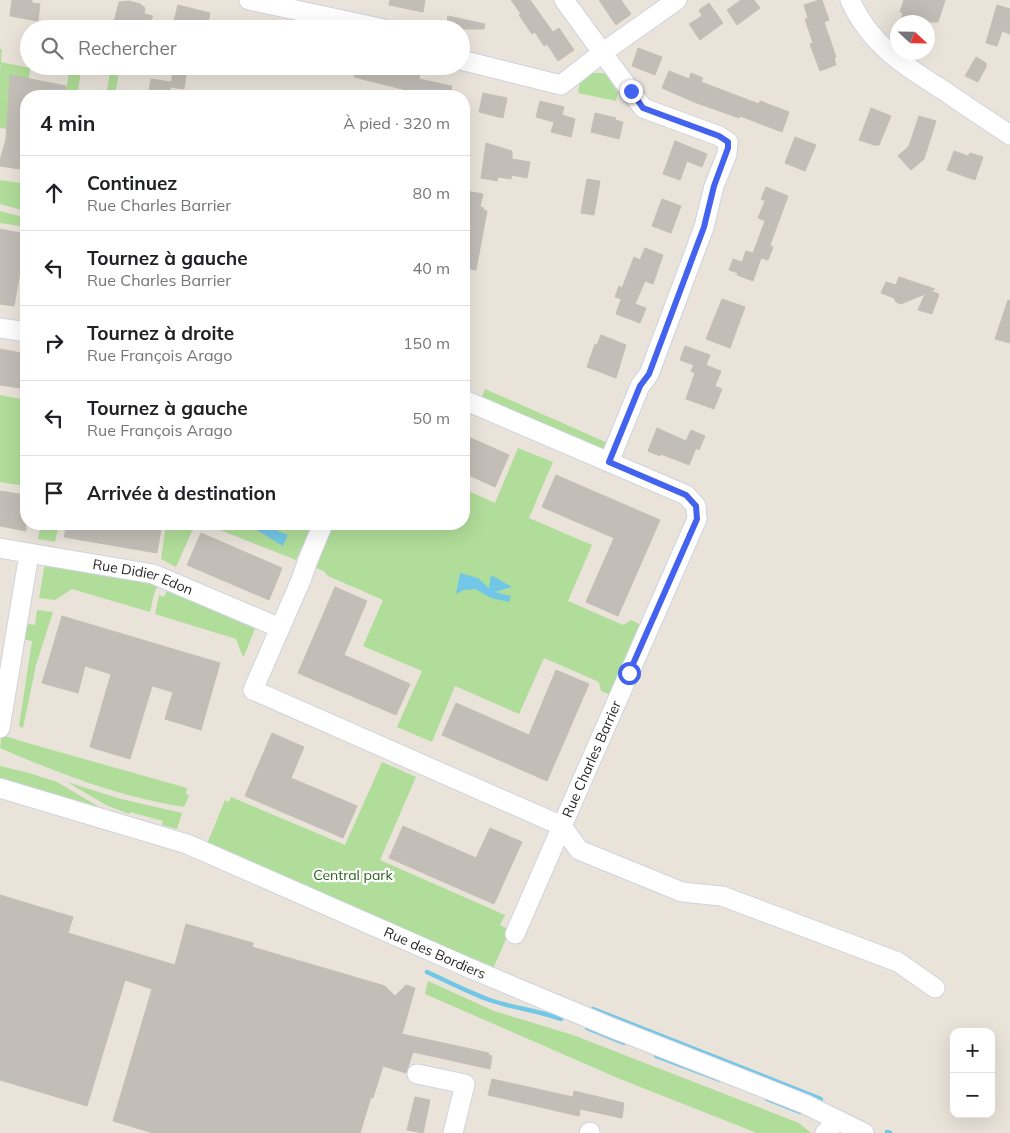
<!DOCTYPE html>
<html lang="fr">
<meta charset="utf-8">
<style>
body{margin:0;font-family:Mulish,sans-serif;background:#f2f2f2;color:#202124}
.controls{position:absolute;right:15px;bottom:15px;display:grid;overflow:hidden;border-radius:10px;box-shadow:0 5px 20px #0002}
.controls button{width:45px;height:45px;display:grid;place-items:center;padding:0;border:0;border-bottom:1px solid #e0e0e0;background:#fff;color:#202124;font:25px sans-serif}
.compass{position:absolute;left:890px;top:15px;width:45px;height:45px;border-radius:50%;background:#fff;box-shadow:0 5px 20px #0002;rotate:112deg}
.stop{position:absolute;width:15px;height:15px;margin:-11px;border:4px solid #4362ee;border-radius:50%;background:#fff}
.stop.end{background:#4362ee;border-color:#fff;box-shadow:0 1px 5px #0008}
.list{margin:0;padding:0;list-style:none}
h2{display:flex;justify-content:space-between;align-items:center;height:65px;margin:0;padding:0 20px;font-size:21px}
h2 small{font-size:16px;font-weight:400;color:#757577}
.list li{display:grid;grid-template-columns:32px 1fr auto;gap:15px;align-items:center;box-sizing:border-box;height:75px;padding:0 20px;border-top:1px solid #e0e0e0}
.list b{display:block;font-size:19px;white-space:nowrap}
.list p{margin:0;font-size:16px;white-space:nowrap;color:#757577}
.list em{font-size:16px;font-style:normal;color:#757577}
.icon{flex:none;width:28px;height:28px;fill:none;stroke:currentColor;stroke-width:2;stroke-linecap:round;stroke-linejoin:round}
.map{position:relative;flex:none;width:1010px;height:1133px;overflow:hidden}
.search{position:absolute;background:#fff;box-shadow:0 5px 20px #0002;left:20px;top:20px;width:450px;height:55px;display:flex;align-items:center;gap:12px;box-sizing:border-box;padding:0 18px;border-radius:28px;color:#757577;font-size:19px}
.panel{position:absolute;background:#fff;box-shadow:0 5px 20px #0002;left:20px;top:90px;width:450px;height:440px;border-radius:20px}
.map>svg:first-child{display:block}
</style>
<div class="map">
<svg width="1010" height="1133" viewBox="0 0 1010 1133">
<rect width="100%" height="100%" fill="#e9e3da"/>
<g fill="#b0dd99">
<path d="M0,49H2L1,62L30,68L29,79L11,75L7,129L0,128V69L1,66L0,65Z"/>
<path d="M70,66H82L77,96H65Z"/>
<path d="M111,66H120L115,96H106Z"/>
<path d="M593,73H603L606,74L618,93L616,101L578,93L580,82Z"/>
<path d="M0,180L26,184V211L0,204Z"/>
<path d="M0,211L26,218V227L0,223Z"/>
<path d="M485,389L610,444L602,450L481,399Z"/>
<path d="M0,395L26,400V486L0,482Z"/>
<path d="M518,448L553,462L529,518L592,545L568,601L623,625L631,620L641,625L611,695L601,691L599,682L544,658L519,714L455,686L432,742L397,727L422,671L363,646L383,600L328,576L324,571L313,567L329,524H464V489L495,503Z"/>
<path d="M41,524H59L55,542L38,539Z"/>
<path d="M166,524H195L176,567L161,559Z"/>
<path d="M205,524H312L296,560Z"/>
<path d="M45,563L158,584L154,594L150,612L72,589L55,600L39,598Z"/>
<path d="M168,588L256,626L244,656L242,655L236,639L155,614L159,595L164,597Z"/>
<path d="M37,610L53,612L36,665L23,728L19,726L32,641L22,639L24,623L35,625Z"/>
<path d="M2,735L24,742L187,788L186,794L189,796L184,807C120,797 60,774 0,748Z"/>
<path d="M382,762L416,777L380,860L505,915L500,925L510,930L492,971L207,844L225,800L229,802L231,797L345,845Z"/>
<path d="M0,766L29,773L57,782L111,814L0,781Z"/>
<path d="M67,782L121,799L182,813L177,829L162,825L163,821L130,812L129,814L106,805Z"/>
<path d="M428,981L494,1011L573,1035L799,1123L811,1133H757L620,1079L425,994Z"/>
</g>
<g fill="#73c7e6">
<path d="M232,524H261L288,535L283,546L253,528L240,527Z"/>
<path d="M460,573L478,578L489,588L491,575L512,587L495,592L511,596L509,602L491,598L475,589L464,590L456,594Z"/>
</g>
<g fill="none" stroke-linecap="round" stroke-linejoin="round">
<g stroke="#73c7e6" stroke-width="4.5">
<path d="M427,972C447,981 466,991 487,999C511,1008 537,1010 561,1019"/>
<path d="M593,1009L821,1099"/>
<path d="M587,1028L624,1043"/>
<path d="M656,1056L720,1080"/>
<path d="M767,1099L800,1112"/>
<path d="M887,1132L890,1133"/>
</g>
</g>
<g fill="#c2bdb6" stroke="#c4bfb4">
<path d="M12,0H32V3L40,4L38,21L10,16Z"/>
<path d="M390,0H425L423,12L389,5Z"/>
<path d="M511,0H530L553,32L559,28L574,50L558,61L547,44L544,46L535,32L532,34L519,15L521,14Z"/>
<path d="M599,0H621L631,14L616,25Z"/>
<path d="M741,0H754L760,8L737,25L727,10Z"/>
<path d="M819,0H822L829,20L824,22L836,57L834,58L836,65L820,71L810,44L813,43L805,19L808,18L804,5Z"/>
<path d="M904,0H945L938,22H900L903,13L900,12Z"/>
<path d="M129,1L140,4L145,8L144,14L153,16L146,29H114L115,26H113L119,2Z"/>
<path d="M709,3L723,23L700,40L689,24L702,16L699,10Z"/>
<path d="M178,5L210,13L207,29H189L173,25Z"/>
<path d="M997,5L1010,9V34L1002,31L997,46L986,43Z"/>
<path d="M448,16L485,24L484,29H445Z"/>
<path d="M638,48L662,57L655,75L632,66Z"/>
<path d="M976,57L986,63V67L978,82L965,76Z"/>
<path d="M357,66H390L420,74L419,79L452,86L450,96H430L354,77Z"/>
<path d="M669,71L689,79L691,73L703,78L701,82L759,104L760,101L789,112L782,132L740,116L739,118L694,102L662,88Z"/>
<path d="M173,73L186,75L184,89L170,87Z"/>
<path d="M10,75L66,86L65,96H26V170L0,166V160L6,139Z"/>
<path d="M151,79L171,82L169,96H148Z"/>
<path d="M483,93L507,98L503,118L479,112Z"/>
<path d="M540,101L564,107L562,115L575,119L571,137L551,132L554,122L536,117Z"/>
<path d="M871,108L891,116L879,145H874L859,140Z"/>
<path d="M595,113L616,118L615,120L623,122L619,139L591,132Z"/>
<path d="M919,116L936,121L924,159L911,170L898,156L909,146Z"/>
<path d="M795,137L816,145L805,171L785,163Z"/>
<path d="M675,141L707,154L702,167L687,161L680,180L663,174Z"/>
<path d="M486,143L512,151V159L530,162L527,178L512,175L511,179L498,177L497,181L481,178Z"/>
<path d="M954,151L968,156L970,153L983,157L975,180L947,170Z"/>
<path d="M587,179L600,181L594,215L581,213Z"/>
<path d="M766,187L788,196L770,245L773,247L768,260L761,258L753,281L737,275L738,273L729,270L733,259L742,262L746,251L753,253L765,221L758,218L765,201L761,199Z"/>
<path d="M466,191L483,194L480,207L484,208L483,210L487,211L476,270L464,268V203Z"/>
<path d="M662,199L681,206L671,233L652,226Z"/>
<path d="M0,229L26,234V262L22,261L14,306L0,304Z"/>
<path d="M645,248L663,255L653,284L645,281L635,304L646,308L640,323L616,314L621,299L615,297L619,286L622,288L634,257L640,260Z"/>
<path d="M899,277L935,289L931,291L939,294L932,314L918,310L925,294L901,304L896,302L894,298L881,293L886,282L896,285Z"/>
<path d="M722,299L745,307L730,348L706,339Z"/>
<path d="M1008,300L1010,301V343L995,339Z"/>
<path d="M601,335L626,345L616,378L587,367L595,344L597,345Z"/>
<path d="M685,346L710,355L706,365L721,371L715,386L722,389L714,409L686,399L695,373L691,371L694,365L680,360Z"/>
<path d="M0,349L26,354V389L0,385Z"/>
<path d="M657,428L686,441L691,430L705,436L699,450L696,448L689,465L661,454L660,456L648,451Z"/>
<path d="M464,435L509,455L495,487L464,473Z"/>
<path d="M556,475L660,520L618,616L586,602L614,538L542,507Z"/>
<path d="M0,491L26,495V531L0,526Z"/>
<path d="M67,524H162L157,553L64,537Z"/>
<path d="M201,533L282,568L269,600L187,565Z"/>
<path d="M335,587L367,601L344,655L410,684L396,715L298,673Z"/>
<path d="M62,616L220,663L201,730L165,719L173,692L152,686L130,759L90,747L111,674L85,666L78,693L42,683Z"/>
<path d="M556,670L589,684L547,781L442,735L456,703L529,735Z"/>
<path d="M272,733L304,747L291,778L357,806L343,838L245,796Z"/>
<path d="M403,826L476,858L490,828L522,842L494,904L389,858Z"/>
<path d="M0,895L73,917L68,933L175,965L186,924L253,943L252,947L385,986L395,996L406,985L415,988L402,1034L489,1053L488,1055L492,1056L490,1069L413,1052L406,1073L383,1066L373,1098L371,1097L360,1133H153L113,1121L152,989L125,980L87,1106L0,1080Z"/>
<path d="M492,1079L573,1097L574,1091L624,1103L622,1118L580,1109L579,1116L488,1095Z"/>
<path d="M415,1097L430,1100L423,1133L407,1130Z"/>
</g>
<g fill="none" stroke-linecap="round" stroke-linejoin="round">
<defs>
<g id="minor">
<path d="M249,0L384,29"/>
<path d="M564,0L643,108L719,136L728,142L727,154L714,186L704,227L649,374L640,386L609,462"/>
<path d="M850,0C870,45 906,67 946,92C967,107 989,121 1010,135"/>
<path d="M461,60L561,85L602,53L677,0"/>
<path d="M0,328L26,332"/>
<path id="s1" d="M323,524L308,560L301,580L253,690L562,826L697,519L696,506L686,495L464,400"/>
<path id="s2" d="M0,548L153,574L280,628"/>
<path d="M0,728L29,554"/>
<path id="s3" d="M0,788L187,844L467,967L610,1027L805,1104L864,1133"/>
<path d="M562,826L579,850L682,892L722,896L898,962L935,988"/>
<path d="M515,934L562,826"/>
<path d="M417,1074L465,1084L453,1133"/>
<path d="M589,1133L590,1132"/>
<path d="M825,1133L838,1120"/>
</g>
</defs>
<use href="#minor" stroke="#cfd3e0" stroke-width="21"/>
<use href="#minor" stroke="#fff" stroke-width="19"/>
</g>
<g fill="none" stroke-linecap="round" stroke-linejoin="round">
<path stroke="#4362ee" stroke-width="6" d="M629,673L697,519L696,506L686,495L609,462L640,386L649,374L704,227L714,186L728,148V142L719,136L643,108L631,91"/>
</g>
<g text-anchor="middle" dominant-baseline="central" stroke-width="4.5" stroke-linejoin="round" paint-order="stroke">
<g font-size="14" fill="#282828" stroke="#fff">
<text stroke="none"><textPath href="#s2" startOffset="146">Rue Didier Edon</textPath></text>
<text stroke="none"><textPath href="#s1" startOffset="591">Rue Charles Barrier</textPath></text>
<text stroke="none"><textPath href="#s3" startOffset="466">Rue des Bordiers</textPath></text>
</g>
<g font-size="14" fill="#2b5f1e" stroke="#fff">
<text x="353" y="875">Central park</text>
</g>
</g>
</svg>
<div class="controls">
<button>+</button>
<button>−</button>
</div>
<svg class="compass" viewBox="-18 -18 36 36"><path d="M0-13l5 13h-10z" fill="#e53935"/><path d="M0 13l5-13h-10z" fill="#757577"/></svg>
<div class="stop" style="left:629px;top:673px"></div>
<div class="stop end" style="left:631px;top:91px"></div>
<div class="search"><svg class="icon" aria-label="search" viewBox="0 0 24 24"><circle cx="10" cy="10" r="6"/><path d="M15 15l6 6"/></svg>Rechercher</div>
<section class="panel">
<h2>4 min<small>À pied · 320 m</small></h2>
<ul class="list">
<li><svg class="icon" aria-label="ahead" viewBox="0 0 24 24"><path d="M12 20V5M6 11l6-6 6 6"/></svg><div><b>Continuez</b><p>Rue Charles Barrier</p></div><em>80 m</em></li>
<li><svg class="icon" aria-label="left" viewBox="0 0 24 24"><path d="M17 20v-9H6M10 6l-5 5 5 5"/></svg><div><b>Tournez à gauche</b><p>Rue Charles Barrier</p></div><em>40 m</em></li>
<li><svg class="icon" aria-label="right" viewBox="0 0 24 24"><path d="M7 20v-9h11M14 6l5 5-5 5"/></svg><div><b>Tournez à droite</b><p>Rue François Arago</p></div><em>150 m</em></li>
<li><svg class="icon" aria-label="left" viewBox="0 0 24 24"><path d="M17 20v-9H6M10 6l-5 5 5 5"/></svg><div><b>Tournez à gauche</b><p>Rue François Arago</p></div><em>50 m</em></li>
<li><svg class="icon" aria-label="arrive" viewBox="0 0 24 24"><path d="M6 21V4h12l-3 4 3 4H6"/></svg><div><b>Arrivée à destination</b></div></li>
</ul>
</section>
</div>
